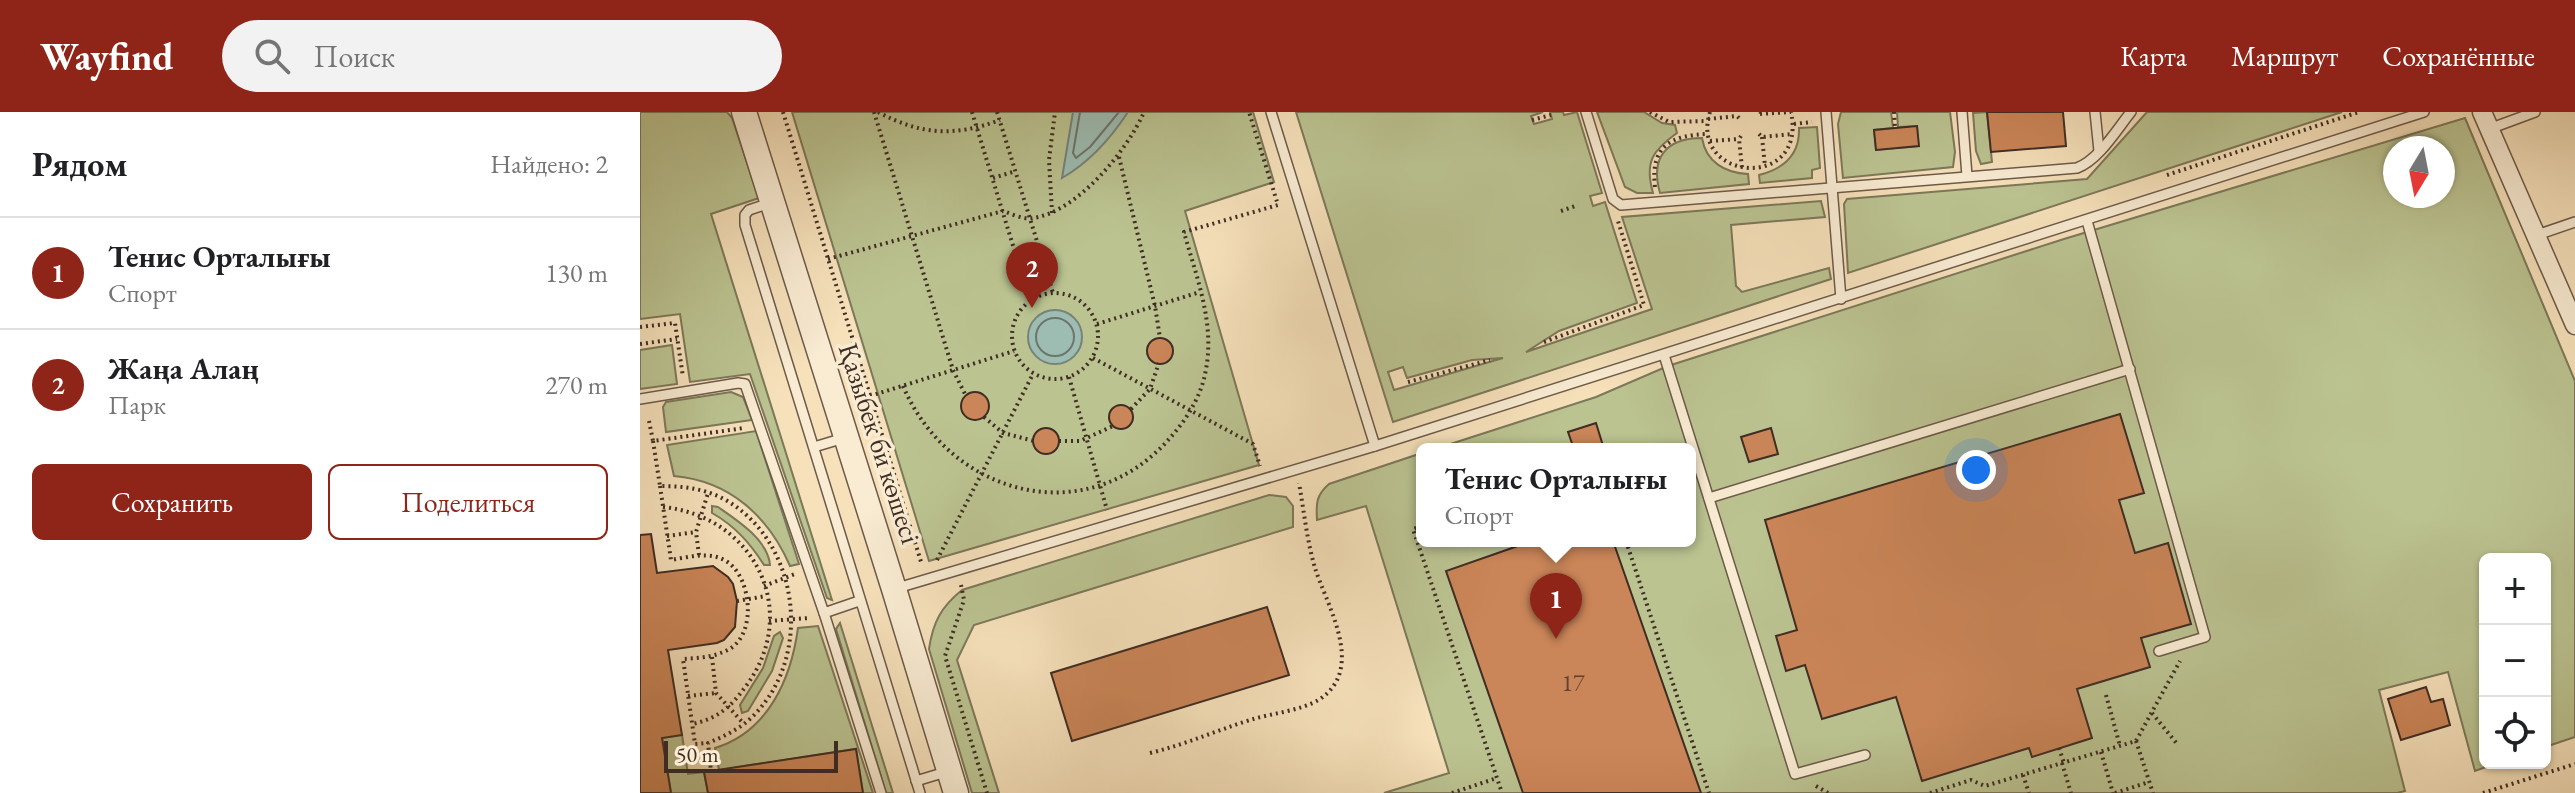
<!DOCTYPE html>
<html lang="ru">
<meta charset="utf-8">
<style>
body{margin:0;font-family:"EB Garamond",serif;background:#f2f2f2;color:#202124}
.controls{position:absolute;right:24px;bottom:24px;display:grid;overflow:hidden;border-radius:12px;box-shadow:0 2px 6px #0004}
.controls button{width:72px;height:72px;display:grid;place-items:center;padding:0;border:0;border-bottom:2px solid #e0e0e0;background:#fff;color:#202124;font:40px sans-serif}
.compass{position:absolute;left:1743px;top:24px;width:72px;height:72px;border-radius:50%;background:#fff;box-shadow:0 2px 6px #0004;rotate:190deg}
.scale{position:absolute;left:24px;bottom:20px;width:174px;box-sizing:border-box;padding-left:8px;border:4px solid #3f2d24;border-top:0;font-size:22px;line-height:28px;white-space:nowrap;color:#3f2d24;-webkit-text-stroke:6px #f9ecd3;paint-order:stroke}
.you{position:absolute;left:1336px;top:358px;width:28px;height:28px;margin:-20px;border:6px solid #fff;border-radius:50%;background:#1a73e8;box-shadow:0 0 0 12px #1a73e833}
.badge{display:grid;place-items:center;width:52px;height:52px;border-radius:50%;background:#8f2418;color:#fff;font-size:26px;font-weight:700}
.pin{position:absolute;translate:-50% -66px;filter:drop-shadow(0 2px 4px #0008)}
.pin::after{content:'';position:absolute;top:42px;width:28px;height:24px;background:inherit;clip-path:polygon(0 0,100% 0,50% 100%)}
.popup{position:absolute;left:776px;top:331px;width:280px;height:104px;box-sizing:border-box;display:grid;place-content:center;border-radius:12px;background:#fff;filter:drop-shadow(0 2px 6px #0005);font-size:26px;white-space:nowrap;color:#757577}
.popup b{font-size:30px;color:#202124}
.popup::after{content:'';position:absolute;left:50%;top:100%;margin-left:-16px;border:16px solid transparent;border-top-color:#fff}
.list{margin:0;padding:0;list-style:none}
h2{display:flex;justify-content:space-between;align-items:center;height:104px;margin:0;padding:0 32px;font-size:34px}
h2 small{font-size:26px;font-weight:400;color:#757577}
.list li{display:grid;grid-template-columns:52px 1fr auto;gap:24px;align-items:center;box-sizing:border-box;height:112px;padding:0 32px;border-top:2px solid #e0e0e0}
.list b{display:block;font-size:30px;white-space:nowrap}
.list p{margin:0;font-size:26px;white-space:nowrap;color:#757577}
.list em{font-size:26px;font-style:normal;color:#757577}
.actions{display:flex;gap:16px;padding:24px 32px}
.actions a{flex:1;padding:18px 0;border:2px solid #8f2418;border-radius:12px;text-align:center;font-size:28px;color:#8f2418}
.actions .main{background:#8f2418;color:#fff}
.icon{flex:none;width:44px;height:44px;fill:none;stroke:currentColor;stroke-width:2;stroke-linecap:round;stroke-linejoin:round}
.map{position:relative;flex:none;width:1935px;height:681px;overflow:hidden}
header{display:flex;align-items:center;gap:48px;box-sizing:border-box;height:112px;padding:0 40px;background:#8f2418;color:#fff}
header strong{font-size:38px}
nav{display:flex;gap:44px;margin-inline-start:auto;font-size:28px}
.search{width:560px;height:72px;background:#f2f2f2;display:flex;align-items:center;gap:20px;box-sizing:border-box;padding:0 28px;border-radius:44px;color:#757577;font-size:30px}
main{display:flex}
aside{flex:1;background:#fff}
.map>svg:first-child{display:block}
</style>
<header>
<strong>Wayfind</strong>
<div class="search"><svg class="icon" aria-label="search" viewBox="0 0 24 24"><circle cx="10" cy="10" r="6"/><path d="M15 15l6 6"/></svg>Поиск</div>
<nav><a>Карта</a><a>Маршрут</a><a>Сохранённые</a></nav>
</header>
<main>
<aside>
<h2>Рядом<small>Найдено: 2</small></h2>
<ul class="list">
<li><span class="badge">1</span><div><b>Тенис Орталығы</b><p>Спорт</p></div><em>130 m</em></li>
<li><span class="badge">2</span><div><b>Жаңа Алаң</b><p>Парк</p></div><em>270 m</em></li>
</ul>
<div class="actions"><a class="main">Сохранить</a><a>Поделиться</a></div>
</aside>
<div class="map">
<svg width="1935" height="681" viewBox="0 0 1935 681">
<rect width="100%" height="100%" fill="#f6e1bb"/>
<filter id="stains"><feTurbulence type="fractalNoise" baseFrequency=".0025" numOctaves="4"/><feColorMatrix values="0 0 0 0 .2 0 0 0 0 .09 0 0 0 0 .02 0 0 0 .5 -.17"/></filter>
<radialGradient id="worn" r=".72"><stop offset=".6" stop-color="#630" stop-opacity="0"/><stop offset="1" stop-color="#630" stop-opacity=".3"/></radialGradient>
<g fill="#bbc391" stroke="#7d785a" stroke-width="2" fill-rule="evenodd">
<path d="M0,0H87L92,6L119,86L71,102L192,488L187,486L110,262L50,270L40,202L0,207Z"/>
<path d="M152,0H613L634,70L545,99L619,353L289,449Z"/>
<path d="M656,0H903L891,4L894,12L912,7L910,0H923L924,3L937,0L962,81L950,84L953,94L965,90L997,191L919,219L886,240L1012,197L982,105L1181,89L1185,105L1091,113L1096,174L1102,180L1189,156L1191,167L753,310ZM863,246L754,278L748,260L763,255L767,266L832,248Z"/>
<path d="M957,0H1004L1022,11L1035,13L1037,21C1013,38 1004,50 1013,81H997L985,75Z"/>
<path d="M1201,0H1251L1253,16L1234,18L1236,38L1278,34L1277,14L1258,15L1257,0H1310L1315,40L1313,55L1203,66L1198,12Z"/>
<path d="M1347,0L1352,50L1341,52L1336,39L1333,1Z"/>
<path d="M1507,0H1702L1208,161L1204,92L1207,87L1447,67Z"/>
<path d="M1825,6L1935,269V625L1905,635V447H1845V651H1857L1835,659L1808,560L1739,578L1765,679L1757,681H744L809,661L726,394L677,408C676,392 676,383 689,372L782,341V429H1050V337H795L956,285L1028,254L1424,127ZM1755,36H1803V84H1755Z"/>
<path d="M1177,15L1180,56L1172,58V66L1120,71L1119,63C1143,57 1160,43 1159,16Z"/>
<path d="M1062,26C1066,50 1085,61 1108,62L1109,72L1020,81C1010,46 1026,26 1062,26Z"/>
<path d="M32,233L37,272L0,277V238Z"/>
<path d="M91,280L103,285L112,308L26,320L23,295L26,290Z"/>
<path d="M116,319L159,452L150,454C128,404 90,369 34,364L27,333Z"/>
<path d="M629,383L646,385L653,394V415L334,513L317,548L359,681H332L289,537C293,510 301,495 322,478Z"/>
<path d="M72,394L78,395C97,408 128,428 130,453H124C110,431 95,414 72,401Z"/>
<path d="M200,511L253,681H246L196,517Z"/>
<path d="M178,514L233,681H223L216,637L79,658L75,636C128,620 151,567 158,516Z"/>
<path d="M140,520L143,526L132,559L108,599L102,601L100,593L123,556L134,524Z"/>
<path d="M42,623L48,662L64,660L68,681H31L22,626Z"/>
</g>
<g fill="#9dbdb3" stroke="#77837a" stroke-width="2">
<path d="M433,0H488C471,26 450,50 422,66Z"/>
<circle cx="415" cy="225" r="27"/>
</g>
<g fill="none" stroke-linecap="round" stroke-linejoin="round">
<g stroke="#6e756c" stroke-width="2">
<path d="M440,0L433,41L436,46L450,35L479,0"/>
<circle cx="415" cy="225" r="19"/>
</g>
</g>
<g fill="#ca8558" stroke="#3f2d24" stroke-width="2">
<path d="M1347,0H1423L1426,34L1351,40Z"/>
<path d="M1277,14L1279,34L1236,38L1234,18Z"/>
<circle cx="520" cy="239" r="13"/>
<circle cx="335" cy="294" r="14"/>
<circle cx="481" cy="305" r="12"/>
<path d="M1480,302L1504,381L1479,388L1495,441L1528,431L1551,512L1501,526L1510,555L1437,577L1452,626L1392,645L1389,636L1282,669L1256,585L1182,607L1165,553L1146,559L1136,524L1157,518L1125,408Z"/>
<path d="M956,311L964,337H934L928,320Z"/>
<path d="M1131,316L1138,342L1109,350L1101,325Z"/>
<circle cx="406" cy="329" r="13"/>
<path d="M11,422L17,461L73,454L88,465L93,472L97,489L95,515L84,528L77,531L28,538L42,623L22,626L31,681H0V423Z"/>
<path d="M892,429H973L1061,681H883L806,459Z"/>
<path d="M627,495L649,563L432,629L411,561Z"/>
<path d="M1786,575L1791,590L1803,587L1810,613L1761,628L1748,587Z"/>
<path d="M216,637L223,681H68L64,660Z"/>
</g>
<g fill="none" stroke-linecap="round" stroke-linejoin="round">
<defs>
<g id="service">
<path d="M631,0L735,334"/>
<path d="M946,0L973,87L981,93L1437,56C1459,48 1477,17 1491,0"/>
<path d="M1186,0L1201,187"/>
<path d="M1322,0L1327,64"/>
<path d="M1455,0L1459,39"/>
<path d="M1849,17L1895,0"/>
<path d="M130,91L109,98L105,103V113L280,681"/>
<path d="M1447,109L1565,525L1519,539"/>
<path d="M1894,124L1935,110"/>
<path d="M1024,243L1155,662L1225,643"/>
<path d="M0,287L98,271L105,272L184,501L219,489"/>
<path d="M174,335L204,326"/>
<path d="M1069,386L1490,257"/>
<path d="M254,477L735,334L1784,0"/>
<path d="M184,501L241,681"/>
<path d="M276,669L309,659"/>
</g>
<path id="minor" d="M1842,0L1935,213"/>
<path id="tertiary" d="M104,0L254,477L316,681"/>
</defs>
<use href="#service" stroke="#6d5a4a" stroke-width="12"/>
<use href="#minor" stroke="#6d5a4a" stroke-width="21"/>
<use href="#tertiary" stroke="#6d5a4a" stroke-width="27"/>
<g stroke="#3f2d24" stroke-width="4" stroke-dasharray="2 4" stroke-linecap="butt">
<path d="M143,0L282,453"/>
<path d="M234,0L313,258L326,284"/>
<path d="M238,0C281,23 314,25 360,8"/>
<path d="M332,0L390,189"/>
<path d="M357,0L413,181"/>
<path d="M1010,0L1029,10L1067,9"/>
<path d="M1070,0C1048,69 1168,80 1151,0L1120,2L1118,5"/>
<path d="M1254,0L1255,16"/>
<path d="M1068,7L1097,4L1100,7"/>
<path d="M892,8L911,3"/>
<path d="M1154,12L1172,10"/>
<path d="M1119,22L1122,25L1153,22"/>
<path d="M1101,24L1099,27L1102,56"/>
<path d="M1122,25L1125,54"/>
<path d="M1070,29L1099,27"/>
<path d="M479,45L515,194L520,226"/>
<path d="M1527,63L1719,0"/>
<path d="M353,66L376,59"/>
<path d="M1015,75C1010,34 1031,23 1068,22"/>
<path d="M921,99L938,93"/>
<path d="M412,101L409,48L415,0"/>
<path d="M188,147L363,99C372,102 384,108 393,106C437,100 487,39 504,0"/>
<path d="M380,156L403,149"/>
<circle cx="415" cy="224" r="43"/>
<path d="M457,212L560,180"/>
<path d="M0,215L35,211L43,265"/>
<path d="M904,230L1004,193L978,109"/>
<path d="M0,232L37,227"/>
<path d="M453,246L613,332L620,354"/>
<path d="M429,265L467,398"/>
<path d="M768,270L850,248"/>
<path d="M263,274C310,384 447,421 530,326C547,307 562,283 566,257C575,211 556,164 544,120L638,93L609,0"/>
<path d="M230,284L374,239"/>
<path d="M491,297L510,277L519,251"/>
<path d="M344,305L363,321L394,329"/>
<path d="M9,309L13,329L104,316"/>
<path d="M13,329L20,374C40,374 61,376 80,385C158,424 175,540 115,602C102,616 85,624 68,631L71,659"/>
<path d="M419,329H440L473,314"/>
<path d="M20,374L31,448C48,445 70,439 86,449C111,464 117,519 91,536C77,545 59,546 43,547L55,632L68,631"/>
<path d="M23,395C114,404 162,499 106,574C91,595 77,607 52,612"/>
<path d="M782,414L773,417L862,681"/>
<path d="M27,424L56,420"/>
<path d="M986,429L1069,681"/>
<path d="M59,443L56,420L68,381"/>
<path d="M297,448L393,262"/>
<path d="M321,473L324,488L305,544L347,681"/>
<path d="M124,474L155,462"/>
<path d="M97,489L126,484"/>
<path d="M129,509L169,506"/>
<path d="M72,545L76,581L104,612"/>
<path d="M1466,583L1480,634"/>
<path d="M48,584L76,581"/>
<path d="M1512,601L1538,633"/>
<path d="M1496,629L1513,681"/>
<path d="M1419,636L1424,651"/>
<path d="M1461,640L1473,681"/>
<path d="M510,641C547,632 575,619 610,608C632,601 661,599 680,587C726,556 687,494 675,456C667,429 664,399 659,371"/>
<path d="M1422,651L1431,681"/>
<path d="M1383,663L1389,681"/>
<path d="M1176,674L1188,681"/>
<path d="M812,681L857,666"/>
<path d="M1290,681L1331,668L1345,674L1496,629L1540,549"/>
<path d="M1475,681L1509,670"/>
<path d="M1843,681L1935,652"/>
</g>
<use href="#service" stroke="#f9ecd3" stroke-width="9"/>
<use href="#minor" stroke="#f9ecd3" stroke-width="18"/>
<use href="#tertiary" stroke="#f9ecd3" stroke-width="24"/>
</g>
<g text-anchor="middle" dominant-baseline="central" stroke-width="7" stroke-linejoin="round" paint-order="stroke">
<g font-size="24" fill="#624331">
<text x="933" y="570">17</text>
</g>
<g font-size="28" fill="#3f2d24" stroke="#f9ecd3">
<text transform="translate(240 331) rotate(72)">Қазыбек би көшесі</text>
</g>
</g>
<rect width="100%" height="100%" filter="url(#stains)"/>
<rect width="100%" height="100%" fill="url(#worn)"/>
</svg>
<div class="controls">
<button>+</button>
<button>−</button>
<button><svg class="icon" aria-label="locate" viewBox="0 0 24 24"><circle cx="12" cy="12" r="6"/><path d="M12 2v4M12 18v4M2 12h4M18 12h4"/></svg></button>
</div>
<svg class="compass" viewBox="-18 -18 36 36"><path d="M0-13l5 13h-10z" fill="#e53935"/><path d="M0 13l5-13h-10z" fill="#757577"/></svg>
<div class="scale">50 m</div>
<div class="you"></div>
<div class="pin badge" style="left:916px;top:527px">1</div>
<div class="popup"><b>Тенис Орталығы</b>Спорт</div>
<div class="pin badge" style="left:392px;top:196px">2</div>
</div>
</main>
